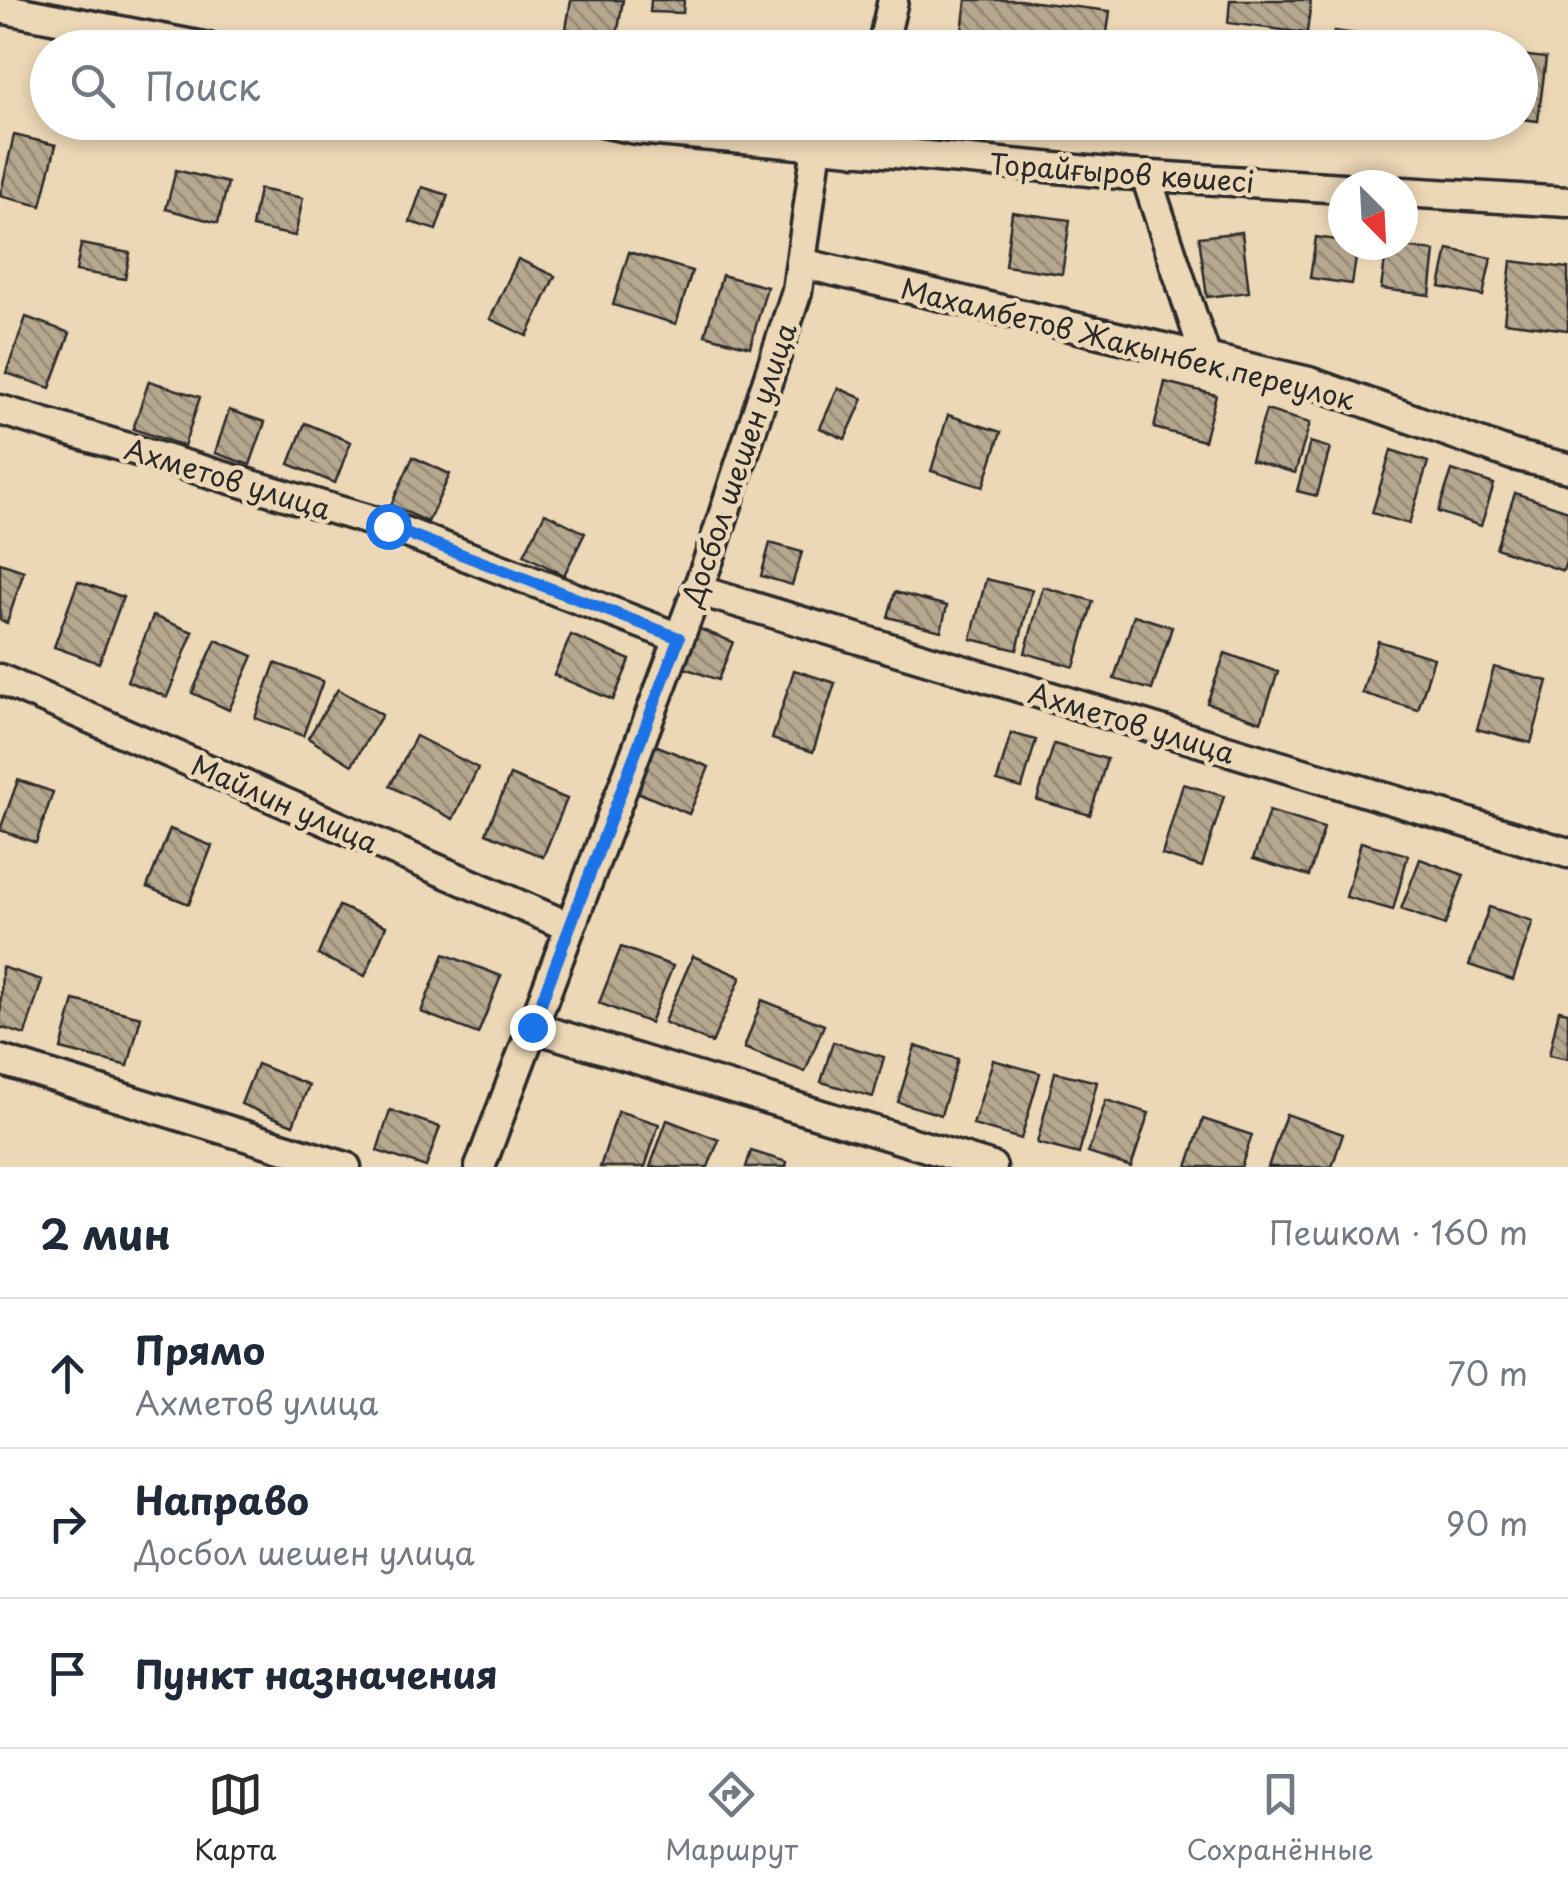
<!DOCTYPE html>
<html lang="ru">
<meta charset="utf-8">
<style>
body{margin:0;font-family:"Playpen Sans",sans-serif;background:#f6f6f7;color:#1f2937}
.compass{position:absolute;left:1328px;top:170px;width:90px;height:90px;border-radius:50%;background:#fff;box-shadow:0 5px 15px #0003;rotate:156deg}
.stop{position:absolute;width:30px;height:30px;margin:-22px;border:8px solid #1a73e8;border-radius:50%;background:#fff}
.stop.end{background:#1a73e8;border-color:#fff;box-shadow:0 2px 10px #0008}
.list{margin:0;padding:0;list-style:none}
h2{display:flex;justify-content:space-between;align-items:center;height:130px;margin:0;padding:0 40px;font-size:42px}
h2 small{font-size:32px;font-weight:400;color:#747a83}
.list li{display:grid;grid-template-columns:65px 1fr auto;gap:30px;align-items:center;box-sizing:border-box;height:150px;padding:0 40px;border-top:2px solid #e0e1e3}
.list b{display:block;font-size:38px;white-space:nowrap}
.list p{margin:0;font-size:32px;white-space:nowrap;color:#747a83}
.list em{font-size:32px;font-style:normal;color:#747a83}
.icon{flex:none;width:55px;height:55px;fill:none;stroke:currentColor;stroke-width:2;stroke-linecap:round;stroke-linejoin:round}
.map{position:relative;flex:none;width:1568px;height:1167px;overflow:hidden}
.search{position:absolute;background:#fff;box-shadow:0 5px 15px #0003;left:30px;right:30px;top:30px;height:110px;display:flex;align-items:center;gap:25px;box-sizing:border-box;padding:0 35px;border-radius:55px;color:#747a83;font-size:38px}
.sheet{height:580px;background:#fff}
nav{display:flex;justify-content:space-around;align-items:center;box-sizing:border-box;height:140px;border-top:2px solid #e0e1e3;background:#fff;font-size:28px;color:#747a83}
nav a{display:grid;justify-items:center;gap:5px}
nav .on{color:#2b2b2b}
.map>svg:first-child{display:block}
</style>
<div class="map">
<svg width="1568" height="1167" viewBox="0 0 1568 1167">
<defs>
<pattern id="building-back-hatch" width="6" height="6" patternUnits="userSpaceOnUse" patternTransform="scale(2.5)"><rect width="6" height="6" fill="#b6a78f"/><path d="M-1 5l2 2M0 0l6 6M5-1l2 2" fill="none" stroke="#948875"/></pattern>
</defs>
<rect width="100%" height="100%" fill="#ecd7b6"/>
<filter id="ink" filterUnits="userSpaceOnUse"><feTurbulence type="fractalNoise" baseFrequency=".01" numOctaves="2"/><feDisplacementMap in="SourceGraphic" scale="20" xChannelSelector="R" yChannelSelector="G"/><feConvolveMatrix kernelMatrix="1 2 1 2 8 2 1 2 1" color-interpolation-filters="sRGB"/></filter>
<g filter="url(#ink)">
<g fill="url(#building-back-hatch)" stroke="#2b2b2b" stroke-width="2.5">
<path d="M571,0H623L617,36L566,29Z"/>
<path d="M651,0H684L683,13L650,12Z"/>
<path d="M966,0H1019L1110,11L1105,48H960Z"/>
<path d="M1230,0H1311L1307,33L1228,23Z"/>
<path d="M1334,31L1394,39L1393,48H1332Z"/>
<path d="M700,33L750,42L749,48H697Z"/>
<path d="M1417,42L1454,48H1416Z"/>
<path d="M1520,55L1546,58L1538,121L1520,119Z"/>
<path d="M14,135L56,145L41,206L0,196Z"/>
<path d="M176,170L228,183L218,223L166,209Z"/>
<path d="M422,187L448,195L436,230L410,222Z"/>
<path d="M259,189L303,198L295,236L252,227Z"/>
<path d="M1012,212L1070,220L1062,274L1005,266Z"/>
<path d="M1242,232L1249,292L1207,297L1199,237Z"/>
<path d="M1316,237L1343,241V245H1358L1352,284L1310,278Z"/>
<path d="M81,244L130,253L125,279L76,271Z"/>
<path d="M1387,245L1435,251L1430,295L1381,289Z"/>
<path d="M1448,249L1491,258L1483,296L1440,287Z"/>
<path d="M629,252L692,271L676,324L613,305Z"/>
<path d="M518,259L555,276L527,336L490,319Z"/>
<path d="M1511,261L1568,268V330L1504,322Z"/>
<path d="M722,275L767,287L750,347L705,335Z"/>
<path d="M26,317L70,333L50,388L6,373Z"/>
<path d="M149,381L200,397L184,446L133,429Z"/>
<path d="M1165,382L1216,395L1204,441L1154,428Z"/>
<path d="M838,388L863,399L845,439L820,428Z"/>
<path d="M229,410L265,422L250,465L215,453Z"/>
<path d="M1266,410L1310,423L1295,473L1251,460Z"/>
<path d="M948,415L1001,432L983,487L931,471Z"/>
<path d="M305,423L351,442L335,483L289,464Z"/>
<path d="M1310,442L1330,448L1317,496L1297,491Z"/>
<path d="M1391,450L1428,462L1409,524L1372,513Z"/>
<path d="M413,457L450,474L428,522L391,505Z"/>
<path d="M1452,470L1494,484L1481,526L1438,512Z"/>
<path d="M1515,493L1568,511V556L1563,571L1496,548Z"/>
<path d="M545,513L585,533L564,575L524,555Z"/>
<path d="M770,543L802,552L792,585L761,576Z"/>
<path d="M0,563L24,571L7,623L0,620Z"/>
<path d="M986,579L1032,590L1017,650L971,639Z"/>
<path d="M78,581L123,597L99,663L54,647Z"/>
<path d="M1043,587L1093,601L1074,667L1025,653Z"/>
<path d="M895,592L947,606L941,631L888,617Z"/>
<path d="M1134,615L1172,627L1152,690L1114,679Z"/>
<path d="M153,616L193,632L167,697L127,681Z"/>
<path d="M697,628L733,642L718,680L682,667Z"/>
<path d="M571,635L630,660L613,700L554,675Z"/>
<path d="M216,640L253,656L229,710L192,693Z"/>
<path d="M1378,641L1434,658L1418,710L1362,693Z"/>
<path d="M1225,653L1278,672L1261,722L1207,703Z"/>
<path d="M275,663L323,681L303,736L255,718Z"/>
<path d="M1494,667L1548,681L1531,743L1477,729Z"/>
<path d="M794,670L835,683L813,752L772,739Z"/>
<path d="M338,689L382,715L352,765L308,738Z"/>
<path d="M1011,733L1036,740L1022,788L997,781Z"/>
<path d="M416,736L478,768L453,819L390,786Z"/>
<path d="M1054,744L1107,759L1090,815L1037,800Z"/>
<path d="M655,745L709,767L689,814L635,791Z"/>
<path d="M510,775L567,799L543,857L486,833Z"/>
<path d="M18,780L53,792L36,843L0,830Z"/>
<path d="M1183,784L1224,796L1202,867L1162,855Z"/>
<path d="M1269,811L1324,828L1309,876L1253,859Z"/>
<path d="M170,829L212,846L189,904L147,887Z"/>
<path d="M1361,842L1408,855L1393,910L1346,897Z"/>
<path d="M1420,859L1464,875L1445,925L1401,909Z"/>
<path d="M339,906L386,926L365,976L318,955Z"/>
<path d="M1489,907L1533,921L1513,980L1469,965Z"/>
<path d="M621,947L673,966L650,1023L599,1003Z"/>
<path d="M444,954L501,976L478,1034L421,1012Z"/>
<path d="M693,956L741,977L712,1043L664,1022Z"/>
<path d="M2,967L42,980L25,1035L0,1027Z"/>
<path d="M74,1000L141,1017L128,1066L61,1049Z"/>
<path d="M762,1000L824,1025L805,1072L744,1048Z"/>
<path d="M1559,1010L1568,1012V1059L1549,1055Z"/>
<path d="M833,1042L884,1057L873,1097L821,1082Z"/>
<path d="M915,1046L958,1059L941,1115L898,1102Z"/>
<path d="M993,1060L1040,1073L1021,1139L973,1125Z"/>
<path d="M257,1064L309,1085L293,1125L241,1104Z"/>
<path d="M1055,1072L1097,1082L1079,1154L1037,1143Z"/>
<path d="M1106,1100L1149,1113L1131,1167L1088,1153Z"/>
<path d="M390,1110L440,1127L426,1167L377,1151Z"/>
<path d="M618,1111L659,1124L645,1167H600Z"/>
<path d="M1286,1114L1343,1134L1332,1167H1268Z"/>
<path d="M1203,1119L1252,1135L1241,1167H1187Z"/>
<path d="M667,1120L719,1140L708,1167H650Z"/>
<path d="M751,1151L787,1162L786,1167H746Z"/>
</g>
<g fill="none" stroke-linecap="round" stroke-linejoin="round">
<defs>
<g id="minor">
<path d="M0,8L209,48"/>
<path d="M882,48L893,0"/>
<path d="M602,122L636,129L1121,174L1343,188"/>
<path d="M856,150L863,122"/>
<path d="M1146,176L1206,358"/>
<path d="M1403,192L1568,202"/>
<path d="M801,263L1309,382L1513,455L1568,468"/>
<path d="M0,410L389,526L679,638"/>
<path d="M697,590L1568,853"/>
<path d="M0,679L570,927"/>
<path d="M532,1027L992,1167"/>
<path d="M0,1060L346,1167"/>
<path d="M480,1167L710,556L797,291L817,146"/>
</g>
</defs>
<use href="#minor" stroke="#2b2b2b" stroke-width="35"/>
<use href="#minor" stroke="#ecd7b6" stroke-width="28"/>
</g>
</g>
<g fill="none" stroke-linecap="round" stroke-linejoin="round" filter="url(#ink)">
<path stroke="#1a73e8" stroke-width="12" d="M388,526L679,638L532,1027"/>
</g>
<g text-anchor="middle" dominant-baseline="central" stroke-width="9" stroke-linejoin="round" paint-order="stroke">
<g font-size="28" fill="#2b2b2b" stroke="#ecd7b6">
<text transform="translate(1122 172) rotate(4)">Торайғыров көшесі</text>
<text transform="translate(1128 343) rotate(14)">Махамбетов Жакынбек переулок</text>
<text transform="translate(738 464) rotate(-71)">Досбол шешен улица</text>
<text transform="translate(228 478) rotate(17)">Ахметов улица</text>
<text transform="translate(1132 722) rotate(17)">Ахметов улица</text>
<text transform="translate(285 803) rotate(24)">Майлин улица</text>
</g>
</g>
</svg>
<svg class="compass" viewBox="-18 -18 36 36"><path d="M0-13l5 13h-10z" fill="#e53935"/><path d="M0 13l5-13h-10z" fill="#747a83"/></svg>
<div class="stop" style="left:388px;top:526px"></div>
<div class="stop end" style="left:532px;top:1027px"></div>
<div class="search"><svg class="icon" aria-label="search" viewBox="0 0 24 24"><circle cx="10" cy="10" r="6"/><path d="M15 15l6 6"/></svg>Поиск</div>
</div>
<section class="sheet">
<h2>2 мин<small>Пешком · 160 m</small></h2>
<ul class="list">
<li><svg class="icon" aria-label="ahead" viewBox="0 0 24 24"><path d="M12 20V5M6 11l6-6 6 6"/></svg><div><b>Прямо</b><p>Ахметов улица</p></div><em>70 m</em></li>
<li><svg class="icon" aria-label="right" viewBox="0 0 24 24"><path d="M7 20v-9h11M14 6l5 5-5 5"/></svg><div><b>Направо</b><p>Досбол шешен улица</p></div><em>90 m</em></li>
<li><svg class="icon" aria-label="arrive" viewBox="0 0 24 24"><path d="M6 21V4h12l-3 4 3 4H6"/></svg><div><b>Пункт назначения</b></div></li>
</ul>
</section>
<nav>
<a class="on"><svg class="icon" aria-label="map" viewBox="0 0 24 24"><path d="M3 6l6-2 6 2 6-2v14l-6 2-6-2-6 2zM9 4v14M15 6v14"/></svg>Карта</a>
<a><svg class="icon" aria-label="directions" viewBox="0 0 24 24"><path d="M12 3l9 9-9 9-9-9zM9 14v-3h6M13 9l2 2-2 2"/></svg>Маршрут</a>
<a><svg class="icon" aria-label="saved" viewBox="0 0 24 24"><path d="M7 4h10v16l-5-4-5 4z"/></svg>Сохранённые</a>
</nav>
